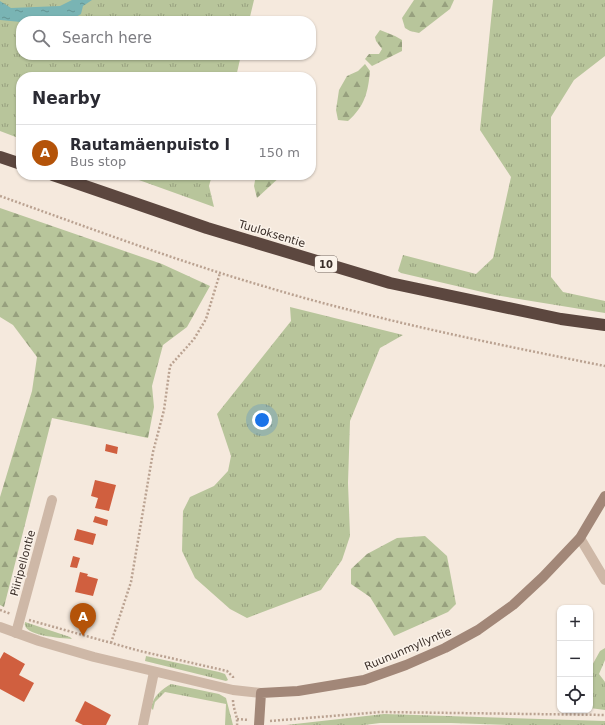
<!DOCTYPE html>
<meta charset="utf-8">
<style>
body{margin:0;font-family:"DejaVu Sans",sans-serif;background:#f2f2f3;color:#2b2b33}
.controls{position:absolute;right:12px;bottom:12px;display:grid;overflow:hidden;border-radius:8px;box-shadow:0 1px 3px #0004}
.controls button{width:36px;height:36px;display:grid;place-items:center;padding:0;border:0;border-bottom:1px solid #e1e1e2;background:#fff;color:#2b2b33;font:20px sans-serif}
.you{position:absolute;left:262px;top:420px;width:14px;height:14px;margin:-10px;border:3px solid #fff;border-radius:50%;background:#1a73e8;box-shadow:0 0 0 6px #1a73e833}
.badge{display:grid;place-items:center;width:26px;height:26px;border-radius:50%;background:#b45309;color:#fff;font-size:13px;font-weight:700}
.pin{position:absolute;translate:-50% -33px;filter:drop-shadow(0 1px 2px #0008)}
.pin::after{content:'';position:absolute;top:21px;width:14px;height:12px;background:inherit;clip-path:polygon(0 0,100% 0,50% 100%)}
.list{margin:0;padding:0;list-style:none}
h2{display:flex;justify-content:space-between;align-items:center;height:52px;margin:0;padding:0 16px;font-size:17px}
h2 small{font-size:13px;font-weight:400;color:#7c7c81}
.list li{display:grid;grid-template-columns:26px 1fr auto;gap:12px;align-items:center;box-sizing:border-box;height:56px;padding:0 16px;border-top:1px solid #e1e1e2}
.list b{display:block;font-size:15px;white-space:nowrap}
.list p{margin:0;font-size:13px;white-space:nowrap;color:#7c7c81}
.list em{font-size:13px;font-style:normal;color:#7c7c81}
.icon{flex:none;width:22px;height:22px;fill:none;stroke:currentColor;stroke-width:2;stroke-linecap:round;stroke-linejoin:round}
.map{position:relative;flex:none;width:605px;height:725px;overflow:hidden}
.search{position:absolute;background:#fff;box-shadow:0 1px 3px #0004;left:16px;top:16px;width:300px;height:44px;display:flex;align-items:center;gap:10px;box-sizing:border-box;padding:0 14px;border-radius:16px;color:#7c7c81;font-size:15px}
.panel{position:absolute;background:#fff;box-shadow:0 1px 3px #0004;left:16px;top:72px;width:300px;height:108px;border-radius:16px}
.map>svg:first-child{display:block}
</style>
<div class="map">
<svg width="605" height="725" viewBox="0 0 605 725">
<defs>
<pattern id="grass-tufts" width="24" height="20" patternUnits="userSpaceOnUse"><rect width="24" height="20" fill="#b8c59b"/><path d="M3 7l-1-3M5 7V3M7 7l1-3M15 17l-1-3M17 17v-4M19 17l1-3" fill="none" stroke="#97a07e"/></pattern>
<pattern id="forest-firs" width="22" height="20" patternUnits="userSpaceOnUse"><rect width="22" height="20" fill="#b8c59b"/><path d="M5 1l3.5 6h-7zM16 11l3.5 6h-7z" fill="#97a07e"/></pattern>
<pattern id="water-ripples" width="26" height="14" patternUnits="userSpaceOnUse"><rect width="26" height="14" fill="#79b4b4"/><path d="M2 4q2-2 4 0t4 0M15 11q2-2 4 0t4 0" fill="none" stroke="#649392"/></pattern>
</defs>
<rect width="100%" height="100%" fill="#f5e9dd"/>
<g fill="url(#grass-tufts)">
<path d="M0,0H254L249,21H21V55H241L236,77H21V139L0,131Z"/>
<path d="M493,0H605V56L574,80L551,117V277L563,292L605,301V313L495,295L401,273L398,271L403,255L476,274L493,258L511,177L480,130Z"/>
<path d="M125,175H212L209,186L214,207Z"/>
<path d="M290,307L403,335L380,348L350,421L348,483L350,536L342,560L321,590L247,618L230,609L195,578L182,551L183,511L190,497L214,486L228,471L231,456L217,414L291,321Z"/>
<path d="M25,622L70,637L72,639C62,638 21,636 25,622Z"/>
<path d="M605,648V660L599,674L605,682V710L590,708V669L600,651Z"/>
<path d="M146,656L219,672L225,674L228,680L226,681L145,661Z"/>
<path d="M171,684L219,694L226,698L233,725H225L226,704L165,692L155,702L153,710L151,708C153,696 162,689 171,684Z"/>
<path d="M384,714L605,721V725H509L451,723H380L364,725H286Z"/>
</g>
<g fill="url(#forest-firs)">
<path d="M414,0H454L450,9L419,33L410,31L405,28L402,18Z"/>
<path d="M380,30L395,36L402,40V51L372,66L365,59L369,54H379L382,49L376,41L375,37Z"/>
<path d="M365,64L370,71C368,92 365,106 348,121L338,120L336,110L339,90L347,76L358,71Z"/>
<path d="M256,175H282L257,198L254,186Z"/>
<path d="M0,208L162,264L210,286L187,327L163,345L152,386L154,407L148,438L52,418L4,607L0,605V497L32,391L37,357L13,325L0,317Z"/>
<path d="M425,536L447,556L456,604L448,612L394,636L370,597L351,584V569L367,554L397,538Z"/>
</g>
<path fill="url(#water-ripples)" d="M72,0H92L83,6L81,14L69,21L21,22L0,20V1L11,8L60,6Z"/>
<g fill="#d05f3f">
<path d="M106,444L118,447L117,454L105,451Z"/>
<path d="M95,480L116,485L109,511L95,508L98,498L91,496Z"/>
<path d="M95,516L108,520L107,526L93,522Z"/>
<path d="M77,529L96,534L93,545L74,540Z"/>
<path d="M73,556L80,558L77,568L70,567Z"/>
<path d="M80,572L88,574L87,576L98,579L93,596L75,592Z"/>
<path d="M4,652L25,664L19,675L34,683L24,702L0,689V659Z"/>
<path d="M85,701L111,715L106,725H83L75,721Z"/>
</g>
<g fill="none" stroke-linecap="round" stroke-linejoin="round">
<g stroke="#baa291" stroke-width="2.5" stroke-dasharray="2 2" stroke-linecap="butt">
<path d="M0,196C87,227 174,260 263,286C376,320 490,343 605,366"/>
<path d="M0,610L11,614"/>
<path d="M29,620L140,651L227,671L233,677V679"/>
<path d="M111,643L131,582L153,452L164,410L170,366L194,339L206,319L220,273"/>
<path d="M233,700C233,709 238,716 237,725"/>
<path d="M237,719L249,720"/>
<path d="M270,721L381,712L605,715"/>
</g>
<g stroke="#ceb8a7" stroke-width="10">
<path d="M580,538L605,580"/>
<path d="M0,627L39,641L94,657L233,690L261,693"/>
<path d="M16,633L52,500"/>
<path d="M143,725L154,672"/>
</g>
<path stroke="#a28778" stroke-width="10" d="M259,725L261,693L298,691L364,680L406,665L445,648L478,630L513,605L543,577L580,538L605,496"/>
<g stroke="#5c473f" stroke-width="12">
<path d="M0,157L21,164"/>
<path d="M53,175L207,228L390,283L561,319L605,325"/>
</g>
</g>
<g text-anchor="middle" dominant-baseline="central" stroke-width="3" stroke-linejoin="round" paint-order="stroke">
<rect fill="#fbf3ea" stroke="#746962" stroke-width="1" x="315" y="256" width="22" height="16" rx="3"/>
<g font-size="10" font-weight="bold" fill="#3a2e28">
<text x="326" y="264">10</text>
</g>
<g font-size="11" fill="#3a2e28" stroke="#fbf3ea">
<text transform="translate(272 234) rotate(17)">Tuuloksentie</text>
<text transform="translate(23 563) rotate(-75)">Piiripellontie</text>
<text transform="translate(408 649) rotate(-23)">Ruununmyllyntie</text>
</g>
</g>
</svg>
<div class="controls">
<button>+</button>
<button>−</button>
<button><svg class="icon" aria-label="locate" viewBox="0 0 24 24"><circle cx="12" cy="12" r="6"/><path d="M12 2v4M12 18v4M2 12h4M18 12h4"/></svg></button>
</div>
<div class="you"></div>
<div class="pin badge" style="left:83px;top:636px">A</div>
<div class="search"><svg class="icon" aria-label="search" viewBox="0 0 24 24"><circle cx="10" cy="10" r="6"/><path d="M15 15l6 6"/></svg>Search here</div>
<section class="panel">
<h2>Nearby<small></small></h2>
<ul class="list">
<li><span class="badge">A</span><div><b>Rautamäenpuisto I</b><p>Bus stop</p></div><em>150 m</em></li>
</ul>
</section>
</div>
